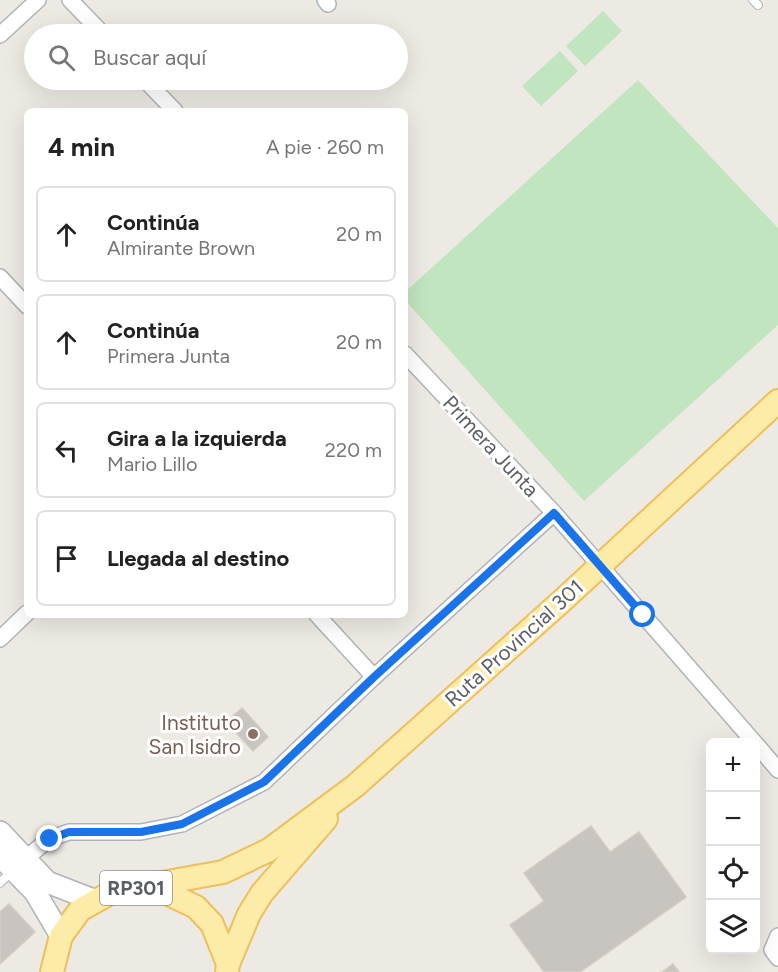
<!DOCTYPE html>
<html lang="es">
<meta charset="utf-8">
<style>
body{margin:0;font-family:Figtree,sans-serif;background:#f2f2f2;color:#222}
.controls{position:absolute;right:18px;bottom:18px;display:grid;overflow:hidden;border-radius:9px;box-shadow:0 6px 24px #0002}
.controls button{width:54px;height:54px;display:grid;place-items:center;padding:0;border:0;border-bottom:2px solid #e0e0e0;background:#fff;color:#222;font:30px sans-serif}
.stop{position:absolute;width:18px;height:18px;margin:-14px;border:4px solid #1a73e8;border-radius:50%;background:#fff}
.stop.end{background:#1a73e8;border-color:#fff;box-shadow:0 2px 6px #0008}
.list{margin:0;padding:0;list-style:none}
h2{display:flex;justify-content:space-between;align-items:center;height:78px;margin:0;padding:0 24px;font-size:26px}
h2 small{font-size:20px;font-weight:400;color:#767676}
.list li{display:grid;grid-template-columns:39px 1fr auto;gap:18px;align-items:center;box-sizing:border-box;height:96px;margin:0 12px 12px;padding:0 12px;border:2px solid #e0e0e0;border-radius:9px}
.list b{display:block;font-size:22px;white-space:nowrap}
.list p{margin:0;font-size:20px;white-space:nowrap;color:#767676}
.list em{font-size:20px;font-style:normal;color:#767676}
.icon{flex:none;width:33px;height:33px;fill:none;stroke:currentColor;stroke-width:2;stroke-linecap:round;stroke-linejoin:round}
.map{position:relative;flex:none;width:778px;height:972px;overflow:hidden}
.search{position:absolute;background:#fff;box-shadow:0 6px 24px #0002;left:24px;top:24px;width:384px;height:66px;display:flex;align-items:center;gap:15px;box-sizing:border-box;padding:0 21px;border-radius:33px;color:#767676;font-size:22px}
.panel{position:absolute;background:#fff;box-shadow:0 6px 24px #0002;left:24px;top:108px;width:384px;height:510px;border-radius:9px}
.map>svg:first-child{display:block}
</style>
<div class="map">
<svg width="778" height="972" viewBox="0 0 778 972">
<rect width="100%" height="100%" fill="#edeae3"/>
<g fill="#c1e5bf">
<path d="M603,11L622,31L585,66L566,46Z"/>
<path d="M560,51L578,71L541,106L522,86Z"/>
<path d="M638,80L778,228V325L584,501L405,300V292Z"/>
</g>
<g fill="#c8c5c0" stroke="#d2ccc1" stroke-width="1.5">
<path d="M242,708L268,737L253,751L226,722Z"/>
<path d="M591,826L610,852L639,832L686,897L580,972H544L510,925L544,901L524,873Z"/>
<path d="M9,904L35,932L0,964V912Z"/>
<path d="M673,964L679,972H662Z"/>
</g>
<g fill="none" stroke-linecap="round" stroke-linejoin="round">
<defs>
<g id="service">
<path d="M753,0L758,5"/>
<path d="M0,883L12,871"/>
</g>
<g id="minor">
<path d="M70,0L103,34"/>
<path d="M325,0L328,4"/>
<path d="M0,35L38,0"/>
<path d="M145,80L175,111"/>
<path d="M0,277L27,306"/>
<path d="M405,354L554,513L754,742"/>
<path d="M317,615L374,677"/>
<path d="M0,639L27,613"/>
<path d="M756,744L778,770"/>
<path d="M18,865L49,839L69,832H141L182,824L264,782L374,677L554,513"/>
<path d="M778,936L772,950L778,958"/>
</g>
<g id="secondary">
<path d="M0,832L47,882L96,901"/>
<path d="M0,856L35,892L61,936"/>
</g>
<g id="primary">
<path d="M140,887L223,872L269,850L355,786L563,600L778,401"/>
<path d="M228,964L249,914L262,893L326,819"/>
<path d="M52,972L61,936L80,910L112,892L140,887L158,889L196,907L212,924L228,964L227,972"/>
</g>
</defs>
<use href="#service" stroke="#b0b4b8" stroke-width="10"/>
<use href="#minor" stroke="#b0b4b8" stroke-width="18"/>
<use href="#secondary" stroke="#afb3b8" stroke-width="24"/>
<use href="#primary" stroke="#eebf5b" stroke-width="26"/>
<use href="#service" stroke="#fff" stroke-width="8"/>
<use href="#minor" stroke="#fff" stroke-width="15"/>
<use href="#secondary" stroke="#fff" stroke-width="21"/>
<use href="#primary" stroke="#fdeca8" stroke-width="22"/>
</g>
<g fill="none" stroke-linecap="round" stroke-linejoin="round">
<path stroke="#1a73e8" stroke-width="8" d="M50,839L69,832H141L182,824L264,782L374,677L554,513L643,615"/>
</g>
<circle fill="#8d6e63" stroke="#fff" stroke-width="2" cx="253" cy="734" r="6"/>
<g text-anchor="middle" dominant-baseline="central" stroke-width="6" stroke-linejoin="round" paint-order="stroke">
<rect fill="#fff" stroke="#8c8f92" stroke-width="1.5" x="100" y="871" width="72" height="34" rx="4.5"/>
<g font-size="20" font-weight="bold" fill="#5b5f63">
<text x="136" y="888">RP301</text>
</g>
<g font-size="21" fill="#5b5f63" stroke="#fff">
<text transform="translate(491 446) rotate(47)">Primera Junta</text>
<text transform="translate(514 643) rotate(-42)">Ruta Provincial 301</text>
</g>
<g font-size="21" fill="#785e54" stroke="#fff" text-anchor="end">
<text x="241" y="722">Instituto<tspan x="241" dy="24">San Isidro</tspan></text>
</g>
</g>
</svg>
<div class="controls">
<button>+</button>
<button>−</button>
<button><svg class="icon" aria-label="locate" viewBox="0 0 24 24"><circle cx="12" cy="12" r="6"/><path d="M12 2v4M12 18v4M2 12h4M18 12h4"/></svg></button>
<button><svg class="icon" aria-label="layers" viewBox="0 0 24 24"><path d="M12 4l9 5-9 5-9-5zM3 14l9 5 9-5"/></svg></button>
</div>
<div class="stop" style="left:643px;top:615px"></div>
<div class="stop end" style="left:50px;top:839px"></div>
<div class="search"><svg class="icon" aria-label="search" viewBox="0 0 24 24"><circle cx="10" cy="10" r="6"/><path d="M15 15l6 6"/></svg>Buscar aquí</div>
<section class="panel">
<h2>4 min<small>A pie · 260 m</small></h2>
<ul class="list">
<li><svg class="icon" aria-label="ahead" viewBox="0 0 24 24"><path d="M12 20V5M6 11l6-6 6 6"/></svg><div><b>Continúa</b><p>Almirante Brown</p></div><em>20 m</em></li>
<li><svg class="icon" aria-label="ahead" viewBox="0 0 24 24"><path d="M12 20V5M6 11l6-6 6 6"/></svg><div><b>Continúa</b><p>Primera Junta</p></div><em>20 m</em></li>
<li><svg class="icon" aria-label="left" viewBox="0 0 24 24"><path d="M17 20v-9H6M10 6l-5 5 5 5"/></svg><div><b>Gira a la izquierda</b><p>Mario Lillo</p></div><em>220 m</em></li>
<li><svg class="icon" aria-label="arrive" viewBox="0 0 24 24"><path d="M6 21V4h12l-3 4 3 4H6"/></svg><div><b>Llegada al destino</b></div></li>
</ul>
</section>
</div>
